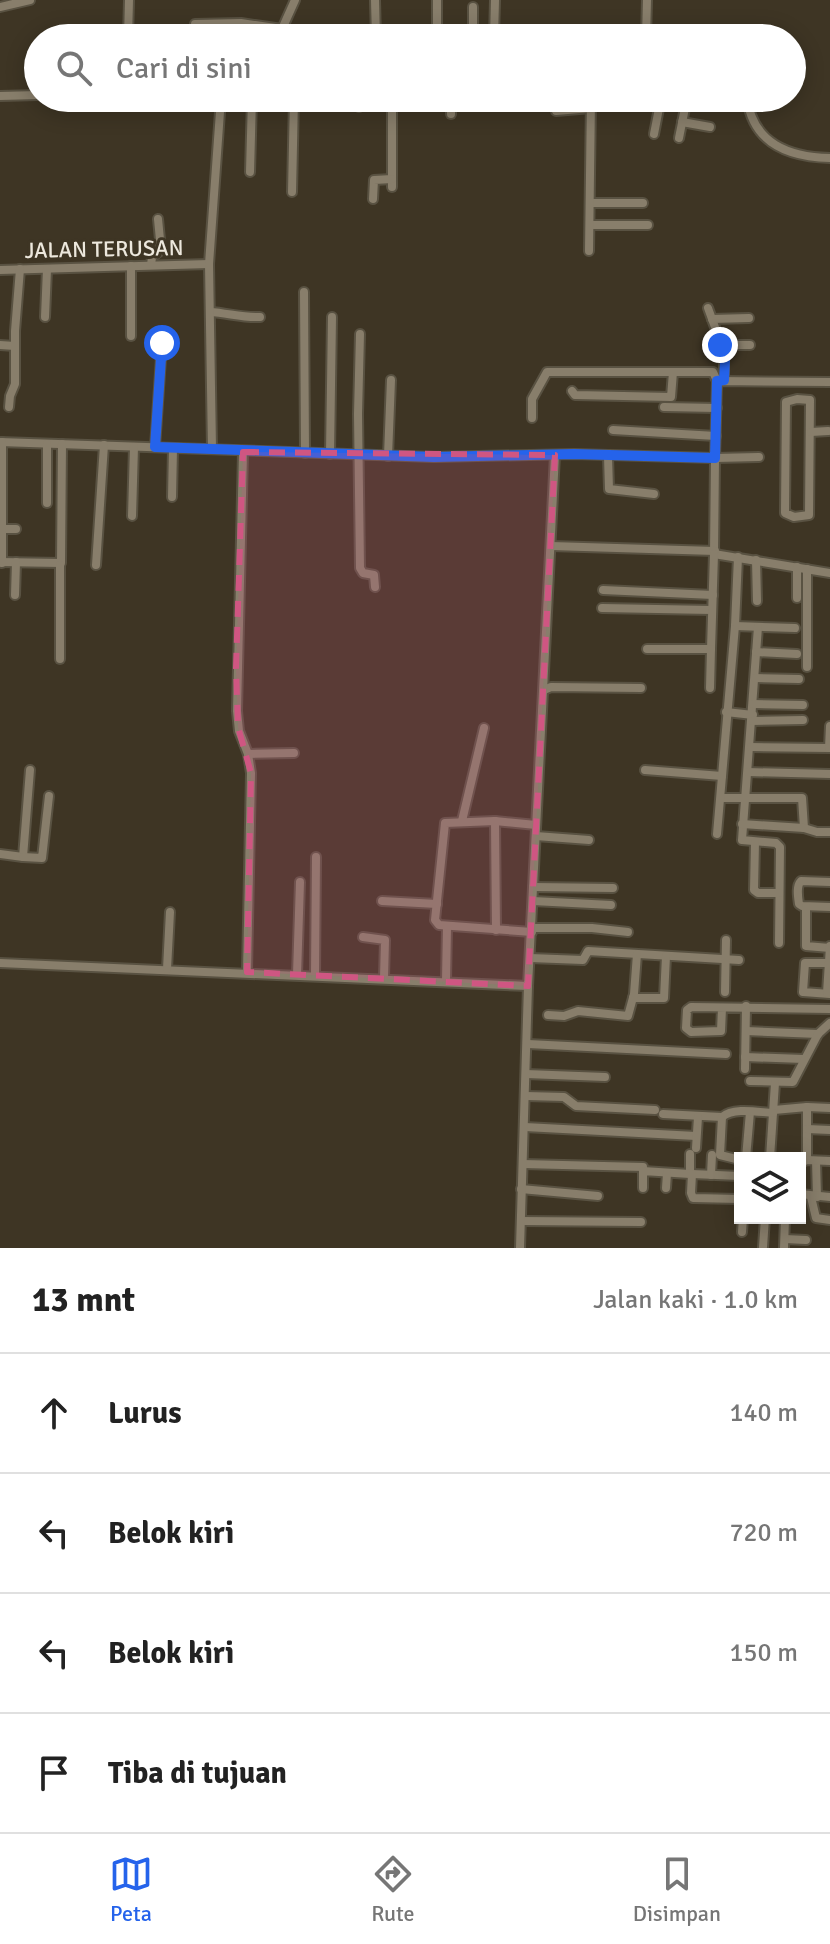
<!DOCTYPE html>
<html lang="id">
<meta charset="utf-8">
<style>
body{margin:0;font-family:Signika,sans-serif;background:#f2f2f2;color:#222}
.controls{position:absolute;right:24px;bottom:24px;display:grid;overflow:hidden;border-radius:0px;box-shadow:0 4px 20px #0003}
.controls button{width:72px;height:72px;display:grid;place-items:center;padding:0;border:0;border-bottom:2px solid #e0e0e0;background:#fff;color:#222;font:40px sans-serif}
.stop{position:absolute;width:24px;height:24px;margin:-18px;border:6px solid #2563eb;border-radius:50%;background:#fff}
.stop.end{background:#2563eb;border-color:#fff;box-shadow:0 2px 8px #0008}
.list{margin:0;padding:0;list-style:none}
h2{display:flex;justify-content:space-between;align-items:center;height:104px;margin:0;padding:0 32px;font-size:34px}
h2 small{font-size:26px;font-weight:400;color:#767676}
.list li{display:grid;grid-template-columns:52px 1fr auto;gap:24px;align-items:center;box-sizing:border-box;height:120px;padding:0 32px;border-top:2px solid #e0e0e0}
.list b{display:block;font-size:30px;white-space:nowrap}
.list em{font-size:26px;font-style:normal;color:#767676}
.icon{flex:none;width:44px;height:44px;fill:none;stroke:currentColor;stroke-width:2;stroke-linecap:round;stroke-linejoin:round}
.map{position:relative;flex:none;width:830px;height:1248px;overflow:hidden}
.search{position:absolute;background:#fff;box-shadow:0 4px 20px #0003;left:24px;right:24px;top:24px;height:88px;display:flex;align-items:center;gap:20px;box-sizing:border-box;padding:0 28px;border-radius:44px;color:#767676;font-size:30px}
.sheet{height:584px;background:#fff}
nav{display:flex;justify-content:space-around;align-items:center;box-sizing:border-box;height:112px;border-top:2px solid #e0e0e0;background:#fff;font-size:22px;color:#767676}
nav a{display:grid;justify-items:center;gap:4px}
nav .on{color:#2563eb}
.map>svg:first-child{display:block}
</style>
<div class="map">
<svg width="830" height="1248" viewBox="0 0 830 1248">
<rect width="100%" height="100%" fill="#3e3524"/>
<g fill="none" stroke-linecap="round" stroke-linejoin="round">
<defs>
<g id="minor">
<path d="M375,0L376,38"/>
<path d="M0,7L30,0"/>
<path d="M473,7V38"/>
<path d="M195,24L241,23L282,29"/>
<path d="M88,32H128"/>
<path d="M128,38L129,0"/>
<path d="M278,38L295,0"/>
<path d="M437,38V0"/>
<path d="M494,38L495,0"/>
<path d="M646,38L647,0"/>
<path d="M0,96L38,95"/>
<path d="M392,98V187"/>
<path d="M747,98C753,144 789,157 830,158"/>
<path d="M686,100L713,105"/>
<path d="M359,107V98"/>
<path d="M556,111L591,108"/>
<path d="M451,114V98"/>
<path d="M682,122L710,127"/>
<path d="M654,134L661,98"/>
<path d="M679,138L687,98"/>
<path d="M250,172L252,98"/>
<path d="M292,192L294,98"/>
<path d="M373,199L374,180L392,179"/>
<path d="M590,203H643"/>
<path d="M590,225H648"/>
<path d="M589,251L591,98"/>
<path d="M151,265L152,257L161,250L158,219"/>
<path d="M131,266V336"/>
<path d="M0,270L209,264"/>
<path d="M304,292L305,453"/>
<path d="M708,308L724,352V380"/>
<path d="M210,312C228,313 242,318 260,317"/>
<path d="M45,317L47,269"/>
<path d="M712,319L749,318"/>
<path d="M360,334L358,414L360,568L363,573L374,575L375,587"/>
<path d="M0,345L15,346"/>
<path d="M720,345H750"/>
<path d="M572,391L575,395L671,397L673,372"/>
<path d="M797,399L810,400L809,515L794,517L785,513L786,402Z"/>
<path d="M9,407L10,396L15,384V331L20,269"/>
<path d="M664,407L717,408"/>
<path d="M532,418V399L547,372H713L717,381"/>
<path d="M613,430L716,436"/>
<path d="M811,432L828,431"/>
<path d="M0,442L434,457L574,454L715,458L714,554L830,573"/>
<path d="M155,447L162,343"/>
<path d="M212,449L209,264L221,98"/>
<path d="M243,452L237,711L239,731L248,754L251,773L247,972"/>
<path d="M330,454L332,317"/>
<path d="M388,456L391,380"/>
<path d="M608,456L609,489L654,494"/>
<path d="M759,457L715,458L717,381L830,382"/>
<path d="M172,497L173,448"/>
<path d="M47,503V444"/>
<path d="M132,516L134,447"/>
<path d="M2,529H16"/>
<path d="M551,546L715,551"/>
<path d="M756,560L757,601"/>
<path d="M0,562L61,563L62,444"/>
<path d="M2,563V442"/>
<path d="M96,565L104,445"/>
<path d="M603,590L713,595"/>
<path d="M15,595L16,562"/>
<path d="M797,598V567"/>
<path d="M602,608L712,610"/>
<path d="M735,626L795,628"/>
<path d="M758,627L742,840L776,843L780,847L779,943"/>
<path d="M647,649H711L714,554"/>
<path d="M756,652L797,654"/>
<path d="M60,659V565"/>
<path d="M807,667V569"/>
<path d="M755,678L799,679"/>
<path d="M710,688L711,649"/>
<path d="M544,690L551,687L641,688"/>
<path d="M753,704L803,705"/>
<path d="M726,712L753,715"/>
<path d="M752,721L803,720"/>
<path d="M751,747L830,748"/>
<path d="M829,748L830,726"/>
<path d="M248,754L294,753"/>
<path d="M645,770L722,776"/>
<path d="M748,772L830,774"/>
<path d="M721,798H802L804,828"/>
<path d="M462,821L484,728"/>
<path d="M495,821L496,930"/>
<path d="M742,824L804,828L817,832H830"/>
<path d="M717,834L735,626L738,557"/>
<path d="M536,836L589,840"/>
<path d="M755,842L754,890L758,893H779"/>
<path d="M0,854L23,857L30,770"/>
<path d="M23,857L42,858L49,796"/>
<path d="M830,882L801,881C796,886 798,897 799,904L802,906L830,907"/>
<path d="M533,887L613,888"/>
<path d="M382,901L437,904"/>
<path d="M533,901L611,905"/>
<path d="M806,907V946L830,948"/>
<path d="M532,928H592L628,932"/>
<path d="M532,932L439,925L435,920L445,823L495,821L536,825"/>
<path d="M363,937L385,940L384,978"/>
<path d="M530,958L583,960L588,951L739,960"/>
<path d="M0,963L528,986L555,455"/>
<path d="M829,963H805L803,992L830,994"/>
<path d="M167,969L170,912"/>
<path d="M297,975L300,882"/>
<path d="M315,976L316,857"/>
<path d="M446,981L447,926"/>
<path d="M725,992L726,940"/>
<path d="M827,993L830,946"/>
<path d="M633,998H664L666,956"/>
<path d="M722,1008L721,1031L691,1032L686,1028L687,1010L691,1007L830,1009"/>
<path d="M548,1015L564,1016L578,1011L628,1016L634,994L637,954"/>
<path d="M746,1031L818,1034"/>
<path d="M528,1044L726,1054"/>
<path d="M745,1057L804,1059"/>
<path d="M745,1069L746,1006"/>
<path d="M526,1074L605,1077"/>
<path d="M750,1081L793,1082L818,1034L830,1023"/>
<path d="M526,1096L564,1097L576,1106L655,1110"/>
<path d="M807,1107L830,1108"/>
<path d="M774,1110L807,1107V1160"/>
<path d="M663,1114L722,1117"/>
<path d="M525,1127L696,1136"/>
<path d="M807,1129L830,1130"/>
<path d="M696,1148L698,1117"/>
<path d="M746,1158L750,1112"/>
<path d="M770,1158L775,1083"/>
<path d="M740,1160L720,1155L722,1117C734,1107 757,1112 773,1113"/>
<path d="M816,1161L817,1197"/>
<path d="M800,1163L807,1160L830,1161"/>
<path d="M523,1164L643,1167"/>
<path d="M690,1174V1154"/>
<path d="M692,1174L740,1176"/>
<path d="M711,1175L712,1155"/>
<path d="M643,1188V1171L690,1174H692L691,1193L693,1198L740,1199"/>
<path d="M666,1188L667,1173"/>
<path d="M521,1189L598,1196"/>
<path d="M800,1194L830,1197"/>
<path d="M811,1197L816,1218L830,1220"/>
<path d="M521,1221L641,1222"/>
<path d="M742,1232L743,1218"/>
<path d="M785,1239L806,1240"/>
<path d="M763,1247L765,1218"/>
<path d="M520,1248L528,986"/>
<path d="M784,1248L785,1218"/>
</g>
</defs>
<use href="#minor" stroke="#595242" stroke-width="12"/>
<use href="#minor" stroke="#887e6b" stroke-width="8"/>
</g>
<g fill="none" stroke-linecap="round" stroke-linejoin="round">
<path stroke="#2563eb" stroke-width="10" d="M162,343L155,447L434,457L574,454L715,458L717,381L724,380L725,361L720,345"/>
</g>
<path fill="#cf5682" fill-opacity="0.2" stroke="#cf5682" stroke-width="6" stroke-dasharray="16 10" stroke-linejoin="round" d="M243,452L555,455L528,986L247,972L251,773L238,727L236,668Z"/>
<g text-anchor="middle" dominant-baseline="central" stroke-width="6" stroke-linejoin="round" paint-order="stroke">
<g font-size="22" fill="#ede8dd" stroke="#3e3524">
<text transform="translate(104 249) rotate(-1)">JALAN TERUSAN</text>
</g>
</g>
</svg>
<div class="controls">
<button><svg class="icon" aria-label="layers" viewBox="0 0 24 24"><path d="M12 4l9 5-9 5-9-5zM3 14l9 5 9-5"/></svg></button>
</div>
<div class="stop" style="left:162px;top:343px"></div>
<div class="stop end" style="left:720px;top:345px"></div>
<div class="search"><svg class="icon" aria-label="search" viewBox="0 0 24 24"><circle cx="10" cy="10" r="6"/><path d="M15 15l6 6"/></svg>Cari di sini</div>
</div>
<section class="sheet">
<h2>13 mnt<small>Jalan kaki · 1.0 km</small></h2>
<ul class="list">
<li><svg class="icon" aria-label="ahead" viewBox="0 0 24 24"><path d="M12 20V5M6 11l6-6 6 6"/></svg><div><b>Lurus</b></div><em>140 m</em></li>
<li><svg class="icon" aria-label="left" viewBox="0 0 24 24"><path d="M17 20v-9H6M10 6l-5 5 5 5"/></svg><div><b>Belok kiri</b></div><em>720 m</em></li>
<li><svg class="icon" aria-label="left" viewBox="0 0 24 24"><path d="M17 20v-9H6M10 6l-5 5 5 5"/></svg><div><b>Belok kiri</b></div><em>150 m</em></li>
<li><svg class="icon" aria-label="arrive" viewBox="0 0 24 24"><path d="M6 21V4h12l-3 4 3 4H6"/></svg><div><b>Tiba di tujuan</b></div></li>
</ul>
</section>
<nav>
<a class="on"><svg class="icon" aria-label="map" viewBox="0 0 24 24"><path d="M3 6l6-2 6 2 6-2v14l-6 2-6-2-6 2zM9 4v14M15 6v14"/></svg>Peta</a>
<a><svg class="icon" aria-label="directions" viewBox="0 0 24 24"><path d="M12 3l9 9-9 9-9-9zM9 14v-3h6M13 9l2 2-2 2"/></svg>Rute</a>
<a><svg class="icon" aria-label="saved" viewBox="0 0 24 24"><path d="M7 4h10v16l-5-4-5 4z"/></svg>Disimpan</a>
</nav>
